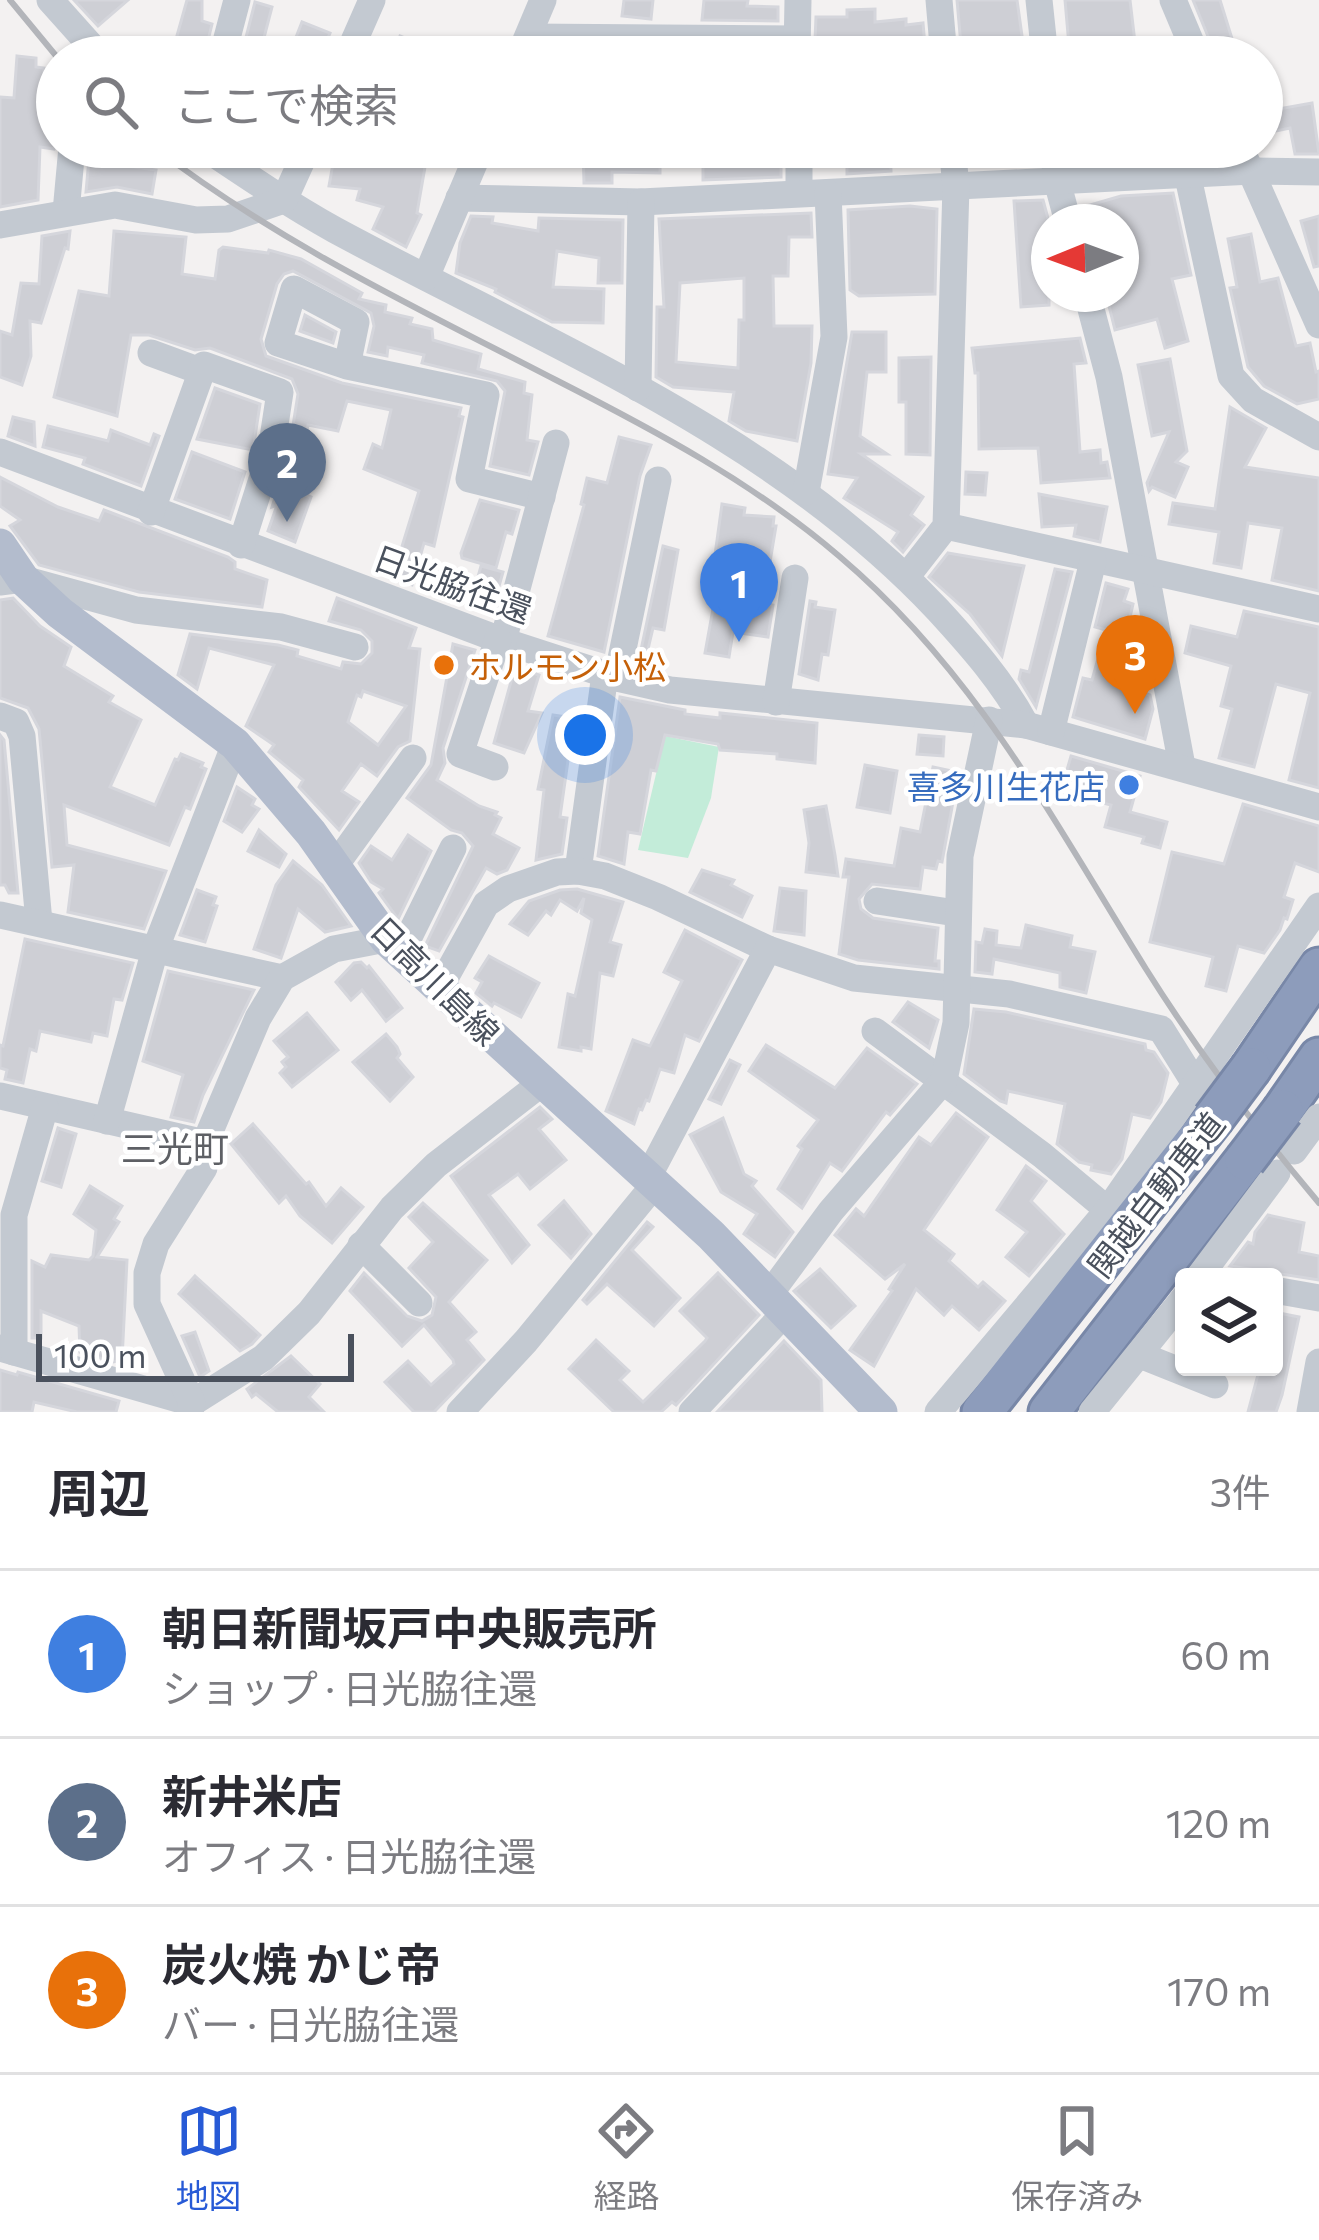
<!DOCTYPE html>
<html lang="ja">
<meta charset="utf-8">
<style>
body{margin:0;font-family:Commissioner,"Noto Sans JP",sans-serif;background:#f7f7f7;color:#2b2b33}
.controls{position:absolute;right:36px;bottom:36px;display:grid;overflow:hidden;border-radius:12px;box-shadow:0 3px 9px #0004}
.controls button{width:108px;height:108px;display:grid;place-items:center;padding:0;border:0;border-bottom:3px solid #e1e1e2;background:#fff;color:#2b2b33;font:60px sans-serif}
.compass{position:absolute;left:1031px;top:204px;width:108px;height:108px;border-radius:50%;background:#fff;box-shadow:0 3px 9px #0004;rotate:269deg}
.scale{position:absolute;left:36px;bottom:30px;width:318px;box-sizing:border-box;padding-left:12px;border:6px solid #4a515d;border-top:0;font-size:33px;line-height:42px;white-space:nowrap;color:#4a515d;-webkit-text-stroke:9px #fff;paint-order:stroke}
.you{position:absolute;left:585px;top:735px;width:42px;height:42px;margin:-30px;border:9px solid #fff;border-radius:50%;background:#1a73e8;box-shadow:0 0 0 18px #1a73e833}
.badge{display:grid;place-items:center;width:78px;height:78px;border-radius:50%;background:#275ad6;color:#fff;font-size:39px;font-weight:700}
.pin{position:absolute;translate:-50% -99px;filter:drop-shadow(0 3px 6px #0008)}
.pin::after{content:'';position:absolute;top:63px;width:42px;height:36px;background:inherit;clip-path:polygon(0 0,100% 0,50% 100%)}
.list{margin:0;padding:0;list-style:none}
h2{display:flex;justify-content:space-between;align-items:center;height:156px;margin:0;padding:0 48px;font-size:51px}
h2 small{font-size:39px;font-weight:400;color:#7c7c81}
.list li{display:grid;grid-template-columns:78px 1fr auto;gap:36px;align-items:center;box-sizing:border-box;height:168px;padding:0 48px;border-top:3px solid #e1e1e2}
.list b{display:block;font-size:45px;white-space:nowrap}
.list p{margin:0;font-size:39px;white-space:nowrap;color:#7c7c81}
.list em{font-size:39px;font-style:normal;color:#7c7c81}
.icon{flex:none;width:66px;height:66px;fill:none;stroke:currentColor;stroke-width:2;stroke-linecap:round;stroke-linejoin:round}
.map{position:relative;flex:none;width:1319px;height:1412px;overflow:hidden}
.search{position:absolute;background:#fff;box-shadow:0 3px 9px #0004;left:36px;right:36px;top:36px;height:132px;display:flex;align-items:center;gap:30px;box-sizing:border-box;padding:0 42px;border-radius:66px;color:#7c7c81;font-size:45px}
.sheet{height:660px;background:#fff}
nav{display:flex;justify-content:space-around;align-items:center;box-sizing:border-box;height:168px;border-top:3px solid #e1e1e2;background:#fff;font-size:33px;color:#7c7c81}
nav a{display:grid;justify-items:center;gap:6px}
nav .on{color:#275ad6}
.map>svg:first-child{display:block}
</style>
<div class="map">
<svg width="1319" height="1412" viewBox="0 0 1319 1412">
<rect width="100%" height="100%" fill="#f3f1f1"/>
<path fill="#c3ecd9" d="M665,736L719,747L711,798L688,858L638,850Z"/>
<g fill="#cecfd5" stroke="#d5d6dc" stroke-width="3" fill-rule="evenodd">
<path d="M74,0H128L98,26Z"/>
<path d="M187,0H202V21L212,24L204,57H171Z"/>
<path d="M624,0H653L651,19L622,16Z"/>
<path d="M704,0H748L747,6L778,7V21L702,20Z"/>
<path d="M957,0H1017L1023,43L1005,45L1006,57H962Z"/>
<path d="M1065,0H1130L1136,51L1103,57H1070Z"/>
<path d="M1193,0H1220L1234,45L1214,51Z"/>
<path d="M255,2L272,7L259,57H241Z"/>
<path d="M875,9V22L906,19V25L923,23L926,57H861V41L815,40L816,17H847V10Z"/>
<path d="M302,22L330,33L320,57L291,50Z"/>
<path d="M400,36L449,57H391Z"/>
<path d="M17,56L36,58V67L44,68L40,122L44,123L43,129L57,131V137L54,149L40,147L38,200L0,207V97L14,98Z"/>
<path d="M1312,103L1319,154H1295L1290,128L1262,134V112Z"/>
<path d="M90,147H128L126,166L156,170L152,194L117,187L86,192Z"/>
<path d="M336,147H374L394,152L391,161L425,167L417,213L421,215L406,247L373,229L383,207L357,200L360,189L329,186Z"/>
<path d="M583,147H660V173L612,172V183H584Z"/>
<path d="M703,147H769V153H781V177L703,180Z"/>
<path d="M890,147L891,171L847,174V149Z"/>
<path d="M1088,147H1212L1213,155L1089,161Z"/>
<path d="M1173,193L1191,275L1172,279L1188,341L1165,348L1157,319L1115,330L1106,294H1121V222H1087L1083,207L1121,196Z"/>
<path d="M1043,200L1049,222V305L1021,307L1014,201Z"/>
<path d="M910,206L937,209L935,294L859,296L850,290L848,210Z"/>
<path d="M811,213L812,237H789L788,276H773L774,326H812L811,363L797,441L746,431L729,421L734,392L673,387L656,377L657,307H664L659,219ZM744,278V320H739L738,368L676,362L680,283Z"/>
<path d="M471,216L493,217L492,223L538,231L539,218L623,220L622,283H598L599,258L557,251L553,287L604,289L603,323L552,322L495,292L496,289L456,273L460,243Z"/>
<path d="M1319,216V266L1314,267L1301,221Z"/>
<path d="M70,231L68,249L65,248L41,323L30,321L31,356L22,385L0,377V331L12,335L21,283L39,284L42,236Z"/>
<path d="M114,231L186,237L182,274L215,279L219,250L223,247L268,253L269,250L301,259L362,293L359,299L386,305L385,312L412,318L410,324L432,329L433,340L481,354L478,369L525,382L524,393L532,395L527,440L538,442L529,475L490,466L505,391L497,381L422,363L424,355L388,347L387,356L368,352L374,326L371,313L293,271L284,274L277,284L261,339L266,356L342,383L461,408L459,416L463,417L434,546L424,543L412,585L392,579L419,491L364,469L373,444L382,448L391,410L347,401L338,431L308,425L301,459L288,457L298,394L292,379L210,348L195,350L149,335H131L117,416L54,397L79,291L109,296Z"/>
<path d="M1251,234L1260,282L1278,278L1296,346L1310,343L1316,372L1319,371V399L1297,404L1264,386L1248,367L1230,288L1237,287L1228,239Z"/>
<path d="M305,315L336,332L333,343L300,331Z"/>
<path d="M852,332H886V372H867L860,436L887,454H861L923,497L911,515L924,525L903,552L892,541L898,532L844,498L857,478L828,474Z"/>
<path d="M1080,338L1086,363L1074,364L1080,452L1100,450L1101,463L1107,462L1110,478L1041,483L1038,448L979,449L978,373H975L972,348Z"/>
<path d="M931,357L930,455L906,454V402H899V358Z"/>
<path d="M1170,359L1187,451L1176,462L1188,467L1175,497L1152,487L1149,491L1147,483L1169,432L1152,436L1138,365Z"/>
<path d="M215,388L260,404L253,450L197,439Z"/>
<path d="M1230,407L1266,428L1245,467L1319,478V591L1272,580L1282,528L1248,523L1241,568L1214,563L1219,532L1169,524L1173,503L1215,509Z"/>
<path d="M13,417L34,422L35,446L8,436Z"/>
<path d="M48,426L108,441L111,430L150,445L154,434L159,436L141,486L83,464L85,458L43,447Z"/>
<path d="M619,437L651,445L640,476L604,652L548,636L584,505L581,504L587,478L607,483Z"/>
<path d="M192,452L245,472L230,519L175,499Z"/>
<path d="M966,472L987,473L985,495L965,494Z"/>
<path d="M0,477L58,507L99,521L104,510L228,557L235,562V569L267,580L262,607L139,592L39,565L10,526L20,520L0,506Z"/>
<path d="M279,485L311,497L295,542L268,531L277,505L272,507Z"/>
<path d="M1039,494L1107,507L1100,542L1074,536L1076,525L1042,527Z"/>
<path d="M480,500L519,510L512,534L506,532L496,568L462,558L461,553Z"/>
<path d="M722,504L745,508L744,515L774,517L773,526H776L763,604L773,605L768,637L733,632L729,657L705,653L716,592L710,591Z"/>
<path d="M663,546L678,550L664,630L653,628L644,666L638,664Z"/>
<path d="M948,553L1024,566L1002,656L970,614L929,577Z"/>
<path d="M481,566L503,572L492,611L470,605Z"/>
<path d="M1055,569L1072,572L1036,707L1019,679L1021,670L1029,672Z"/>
<path d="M1106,583L1128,589L1124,601L1133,604L1123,649L1139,654L1130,689L1150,695L1153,709L1145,739L1073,717L1083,678L1092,680L1106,630L1095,627Z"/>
<path d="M13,598L40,626L71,647L64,666L113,696L109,702L141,720L110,787L155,805L175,759L178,760L181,754L203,763L201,767L206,769L190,809L185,807L169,845L64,805L67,845L166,871L144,929L68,912L74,865L52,867L39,729L28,708L0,698V600Z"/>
<path d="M337,598L416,628L409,648L420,649L410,741L398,747L377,776L361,764L342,791L359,802L339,830L299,787L303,780L269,752L274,745L246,726L274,665L209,648L197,689L178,675L190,634L278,645L298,650L297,656L341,669L343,662L361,664L372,653V641L361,630L329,621ZM363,691L406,706L378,745L348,722L357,695L361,697Z"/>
<path d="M810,601L816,602L815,607L835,610L828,655L822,654L818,680L799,674Z"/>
<path d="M1244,611L1319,627V788L1289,780L1310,693L1276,684L1254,767L1219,758L1232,709L1221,706L1231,666L1185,653L1191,626L1237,637Z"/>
<path d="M453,644L475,650L443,748L445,763L437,780L479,806L497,812L495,815L501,818L493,834L519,848L507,870L497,874L486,868L439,951L425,946L473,846L462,833L451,830L407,798L431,765Z"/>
<path d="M515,667L539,675L528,711L542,713L524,753L494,743Z"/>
<path d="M620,697L685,710V714L720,718V713L817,723L815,763L777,759V754L720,750L718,744L665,735L656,771L651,770L640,834L628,832L624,864L598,856Z"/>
<path d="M553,715L574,718L560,817L567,818L562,854L536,860L544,790L538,789Z"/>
<path d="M0,735L4,740L18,893H9L5,885H0Z"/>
<path d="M919,735L944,737L943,756L917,754Z"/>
<path d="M1071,756L1140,776L1130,812L1167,822L1160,848L1142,843L1144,837L1105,827L1111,805L1072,795L1065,777Z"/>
<path d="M865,765L897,771L890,813L857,807Z"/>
<path d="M933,767L956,772L954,780H957L942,862L938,861L936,869L923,867L920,889L872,884L859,899L861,909L873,918L938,928L935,961H939V969L858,960L839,954L849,877H843L846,859L894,866L901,828L920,832Z"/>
<path d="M237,787L255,799L252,805L259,809L242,832L224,821Z"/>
<path d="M1243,804L1319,826V872L1295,863L1284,897L1293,900L1287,919L1284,918L1280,930L1264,953L1238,946L1226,991L1206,986L1213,957L1150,942L1172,852L1224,864Z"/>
<path d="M826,806L835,855L838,876L806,872L809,843L804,810Z"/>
<path d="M259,830L286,854L279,867L248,851Z"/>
<path d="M408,835L431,851L398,919L379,893L383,889L371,882L359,863L371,846L392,860Z"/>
<path d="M293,861L322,885L351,926L325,932L298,909L281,958L254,949L276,885Z"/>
<path d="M702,870L734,880L731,885L752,896L742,917L690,892Z"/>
<path d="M780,888L806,891L804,935L774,931Z"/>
<path d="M577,889L623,902L610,942L621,945L613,976L600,973L591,1049L581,1047V1051L559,1047L568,994L575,996L592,920L581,913L584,898L577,911L560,900L551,915L546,911L528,935L510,924L529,901L560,890Z"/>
<path d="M197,890L216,897L213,905L217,906L205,942L180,935Z"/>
<path d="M1026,925L1072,936L1070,947L1095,952L1086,993L1060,987V973L994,959L992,974L975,972L976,942L982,943L985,929L997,931L996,945L1021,948Z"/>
<path d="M685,930L742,960L699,1041L685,1035L674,1073L660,1069L649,1101L646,1100L642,1110L639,1109L634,1124L606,1111L633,1040L650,1046L682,981L664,972Z"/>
<path d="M25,939L133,963L122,1000L114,999L107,1036L93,1033L91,1042L40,1031L36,1051L30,1049L23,1083L5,1079L7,1070L0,1068V1045L3,1046Z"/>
<path d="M489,956L539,983L521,1017L494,1003L492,1006L476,993L482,982L475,978Z"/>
<path d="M361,962L367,968L369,966L402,1008L386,1021L362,990L351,1000L336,982L354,963Z"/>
<path d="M168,971L254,990L203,1095L194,1122L171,1117L183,1075L143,1061Z"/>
<path d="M908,1002L938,1020L929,1048L893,1022Z"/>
<path d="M974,1009L1006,1012L1145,1044L1146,1050L1154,1052L1168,1073L1161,1102L1150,1118L1132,1114L1122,1159L1111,1174L1091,1170L1092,1165L1079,1162L1057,1144L1065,1104L1008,1091L1006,1103L1000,1101L964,1074Z"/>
<path d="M307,1013L338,1050L292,1087L280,1073L286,1067L282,1062L288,1057L274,1041Z"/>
<path d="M386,1034L397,1047L400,1054L397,1058L413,1077L390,1101L353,1062Z"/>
<path d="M766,1045L835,1088L867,1048L917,1084L890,1115L886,1112L842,1171L830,1163L802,1208L778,1189L802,1149L798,1146L818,1120L749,1071Z"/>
<path d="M730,1060L740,1065L721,1104L709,1099Z"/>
<path d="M540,1107L552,1119L539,1129L566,1160L530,1189L518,1174L489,1195L529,1245L512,1263L451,1176Z"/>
<path d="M956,1113L988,1137L924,1230L954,1254L949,1261L978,1287L983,1282L1005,1301L979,1330L952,1306L944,1315L916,1289L874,1366L850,1350L892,1291L889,1289L905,1264L885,1279L835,1235L856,1209L864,1216L919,1137L931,1145Z"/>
<path d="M723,1118L744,1174L756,1181L752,1186L793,1232L775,1257L744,1234L757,1214L721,1192L690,1135Z"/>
<path d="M253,1124L306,1184L309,1182L326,1206L341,1188L363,1207L332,1243L300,1216L286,1196L279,1203L231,1144Z"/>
<path d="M58,1128L76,1134L61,1187L42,1181Z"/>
<path d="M1026,1166L1046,1181L1031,1201L1064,1234L1029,1276L1006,1257L1027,1232L997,1210Z"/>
<path d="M90,1186L122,1206L114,1219L119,1222L97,1257L127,1260L122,1360L113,1362L80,1352L79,1326L41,1311V1338H32V1261L45,1267L51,1255L89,1260L93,1256L96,1230L74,1214Z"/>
<path d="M564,1201L591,1234L571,1258L539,1225Z"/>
<path d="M423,1203L487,1260L449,1302L476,1332L467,1340L484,1360L434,1412H414L385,1382L408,1361L431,1385L454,1364L453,1360L424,1325L402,1346L350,1291L364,1273L407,1316L422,1321L432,1315L436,1297L409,1268L433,1242L409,1217Z"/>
<path d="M1268,1215L1304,1223L1299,1252L1319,1256V1280L1230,1266L1248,1242L1253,1244L1255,1232Z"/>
<path d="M647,1222L653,1227L632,1250L680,1298L654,1326L607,1284L587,1304L583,1300Z"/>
<path d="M820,1269L855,1306L831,1328L794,1291Z"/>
<path d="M718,1273L759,1315L676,1405L672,1402L661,1412H614L569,1369L596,1340L629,1371L620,1380L643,1402L705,1341L707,1338L680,1311Z"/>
<path d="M195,1276L260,1335L252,1344L240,1351L179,1294Z"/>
<path d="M1274,1312L1299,1317L1282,1395L1276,1412H1248L1260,1367H1274Z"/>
<path d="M195,1332L209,1371L200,1377L182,1336Z"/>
<path d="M784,1341L821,1380L822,1412H717Z"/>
<path d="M291,1356L320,1384L309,1397L324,1412H278L256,1394L252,1397L247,1389Z"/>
<path d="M0,1370L17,1375L18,1372L119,1401L116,1412H77L34,1402L32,1412H0Z"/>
</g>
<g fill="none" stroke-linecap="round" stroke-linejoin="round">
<defs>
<g id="highway">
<path d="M1251,1068L1319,968"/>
<path d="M1283,1110L1319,1058"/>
<path d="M982,1412L1213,1119"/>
<path d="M1049,1412L1245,1160"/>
</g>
</defs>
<use href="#highway" stroke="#7887a7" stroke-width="45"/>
<g stroke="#c3c9d1" stroke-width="27">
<path d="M50,0L101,57"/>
<path d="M939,0L944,57"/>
<path d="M1039,0L1045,57"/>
<path d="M1173,0L1197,57"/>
<path d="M528,37L797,39"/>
<path d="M797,53L798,0"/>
<path d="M222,57L237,0"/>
<path d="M347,57L372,0"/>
<path d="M519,57L543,0"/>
<path d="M204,147C247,176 290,205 335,230C544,343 772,433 938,610C971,646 1003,682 1026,725"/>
<path d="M799,147V193"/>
<path d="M1053,147L1057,181L1068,222"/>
<path d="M1240,147L1319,325"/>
<path d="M1188,177L1231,376L1253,400L1319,437"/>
<path d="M459,198L641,202L1252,171L1319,172"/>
<path d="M66,212L72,147"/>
<path d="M0,225L115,205L196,220L228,219L284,200L308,147"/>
<path d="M426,277L481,147"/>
<path d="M1087,294L1109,377L1182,766"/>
<path d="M151,353L200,371"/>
<path d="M347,366L356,322L294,289L278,343L347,366L486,395L469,479L542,497"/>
<path d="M638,388L641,202"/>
<path d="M0,452L503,641L617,678L670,690L1026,725L1319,807"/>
<path d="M806,492L834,337L828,193"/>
<path d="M151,512L204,365L280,392L271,451L241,545"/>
<path d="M946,526L1319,609"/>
<path d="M907,576L946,526L956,186L952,147"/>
<path d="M0,582L23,579L136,610L281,627L355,647"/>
<path d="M503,641L556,443"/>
<path d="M617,678L658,480"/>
<path d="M776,702L795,578"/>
<path d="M0,716L16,722L22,736L39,922"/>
<path d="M1051,732L1093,561"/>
<path d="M495,767L460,754L498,639"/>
<path d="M334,867L413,758"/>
<path d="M578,871L605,674"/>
<path d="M877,901L956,913"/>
<path d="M0,915L282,978"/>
<path d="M401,953L453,848"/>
<path d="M439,989L486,904L508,889L557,872L578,871L605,876L658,897L768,949"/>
<path d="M875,1031L1042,1155L1108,1210"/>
<path d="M0,1096L205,1143"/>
<path d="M107,1121L155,950L235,744"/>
<path d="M1294,1151L1319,1117"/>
<path d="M648,1177L768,949L854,978L1009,994L1161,1029L1196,1085"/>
<path d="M361,1245L419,1303"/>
<path d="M1199,1277L1277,1173"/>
<path d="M1274,1290L1319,1298"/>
<path d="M769,1295L831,1211L944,1080L956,1023L960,856L989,720"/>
<path d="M0,1348L192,1403L263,1358L309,1313L392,1208L436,1165L543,1082"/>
<path d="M14,1352V1215L45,1107"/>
<path d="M1140,1355L1215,1385"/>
<path d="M190,1412L192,1403L147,1304V1273L156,1244L204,1168L205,1143L258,1018L282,978L334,949L386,939"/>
<path d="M460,1412L526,1341L655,1184"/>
<path d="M692,1412L785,1313"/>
<path d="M938,1412L1108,1210L1319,906"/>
<path d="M1092,1412L1184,1298"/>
<path d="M1310,1412L1319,1362"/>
</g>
<path stroke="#b3bccd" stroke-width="33" d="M0,545L23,579L60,613L235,744L311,833L386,939L711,1235L881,1412"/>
<use href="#highway" stroke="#8d9cbb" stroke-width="39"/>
<g stroke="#b3b5ba" stroke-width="6">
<path d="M10,0L57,57"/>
<path d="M154,147C277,242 417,308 554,379C654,430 754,483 839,556C976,672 1053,820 1146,969C1198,1052 1256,1128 1319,1203"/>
</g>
<defs>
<g id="highway-bridge">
<path d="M1213,1119L1251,1068"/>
<path d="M1245,1160L1283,1110"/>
</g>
</defs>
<use href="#highway-bridge" stroke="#7887a7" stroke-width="45" stroke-linecap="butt"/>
<use href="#highway-bridge" stroke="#8d9cbb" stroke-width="39"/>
</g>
<circle fill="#e8710a" stroke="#fff" stroke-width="4.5" cx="444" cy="665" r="12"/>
<circle fill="#3f7fe0" stroke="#fff" stroke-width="4.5" cx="1129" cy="785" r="12"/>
<g text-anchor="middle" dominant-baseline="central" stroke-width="9" stroke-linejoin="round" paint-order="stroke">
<g font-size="33" fill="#4a515d" stroke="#fff">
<text transform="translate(453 583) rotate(20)">日光脇往還</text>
<text transform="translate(436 980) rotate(45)">日高川島線</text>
<text transform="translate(1155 1194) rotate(-52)">関越自動車道</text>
</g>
<g font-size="33" fill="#c56008" stroke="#fff" text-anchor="start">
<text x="468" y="665">ホルモン小松</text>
</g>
<g font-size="33" fill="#366cbe" stroke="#fff" text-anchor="end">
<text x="1105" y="785">喜多川生花店</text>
</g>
<g font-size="36" fill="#5e6065" stroke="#fff">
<text x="175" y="1147">三光町</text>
</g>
</g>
</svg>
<div class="controls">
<button><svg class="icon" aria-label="layers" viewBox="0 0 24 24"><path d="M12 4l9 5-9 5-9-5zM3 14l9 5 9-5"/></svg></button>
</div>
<svg class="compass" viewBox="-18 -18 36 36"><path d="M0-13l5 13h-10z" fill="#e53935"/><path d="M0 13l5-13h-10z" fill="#7c7c81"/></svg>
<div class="scale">100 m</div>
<div class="you"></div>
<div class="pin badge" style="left:739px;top:642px;background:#3f7fe0">1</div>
<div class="pin badge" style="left:287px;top:522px;background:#5c6f8a">2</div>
<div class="pin badge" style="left:1135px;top:714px;background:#e8710a">3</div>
<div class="search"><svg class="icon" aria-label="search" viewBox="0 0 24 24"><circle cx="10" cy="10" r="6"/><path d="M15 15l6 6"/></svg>ここで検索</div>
</div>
<section class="sheet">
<h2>周辺<small>3件</small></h2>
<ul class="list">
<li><span class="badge" style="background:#3f7fe0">1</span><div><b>朝日新聞坂戸中央販売所</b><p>ショップ · 日光脇往還</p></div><em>60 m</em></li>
<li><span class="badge" style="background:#5c6f8a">2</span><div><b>新井米店</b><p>オフィス · 日光脇往還</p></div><em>120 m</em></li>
<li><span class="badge" style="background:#e8710a">3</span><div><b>炭火焼 かじ帝</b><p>バー · 日光脇往還</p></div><em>170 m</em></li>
</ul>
</section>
<nav>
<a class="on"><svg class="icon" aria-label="map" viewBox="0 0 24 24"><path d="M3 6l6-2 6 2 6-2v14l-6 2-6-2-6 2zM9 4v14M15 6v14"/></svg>地図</a>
<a><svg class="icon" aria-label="directions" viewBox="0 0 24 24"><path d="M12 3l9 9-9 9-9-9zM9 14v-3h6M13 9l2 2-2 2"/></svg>経路</a>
<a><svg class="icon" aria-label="saved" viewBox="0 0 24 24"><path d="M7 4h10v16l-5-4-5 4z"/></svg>保存済み</a>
</nav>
